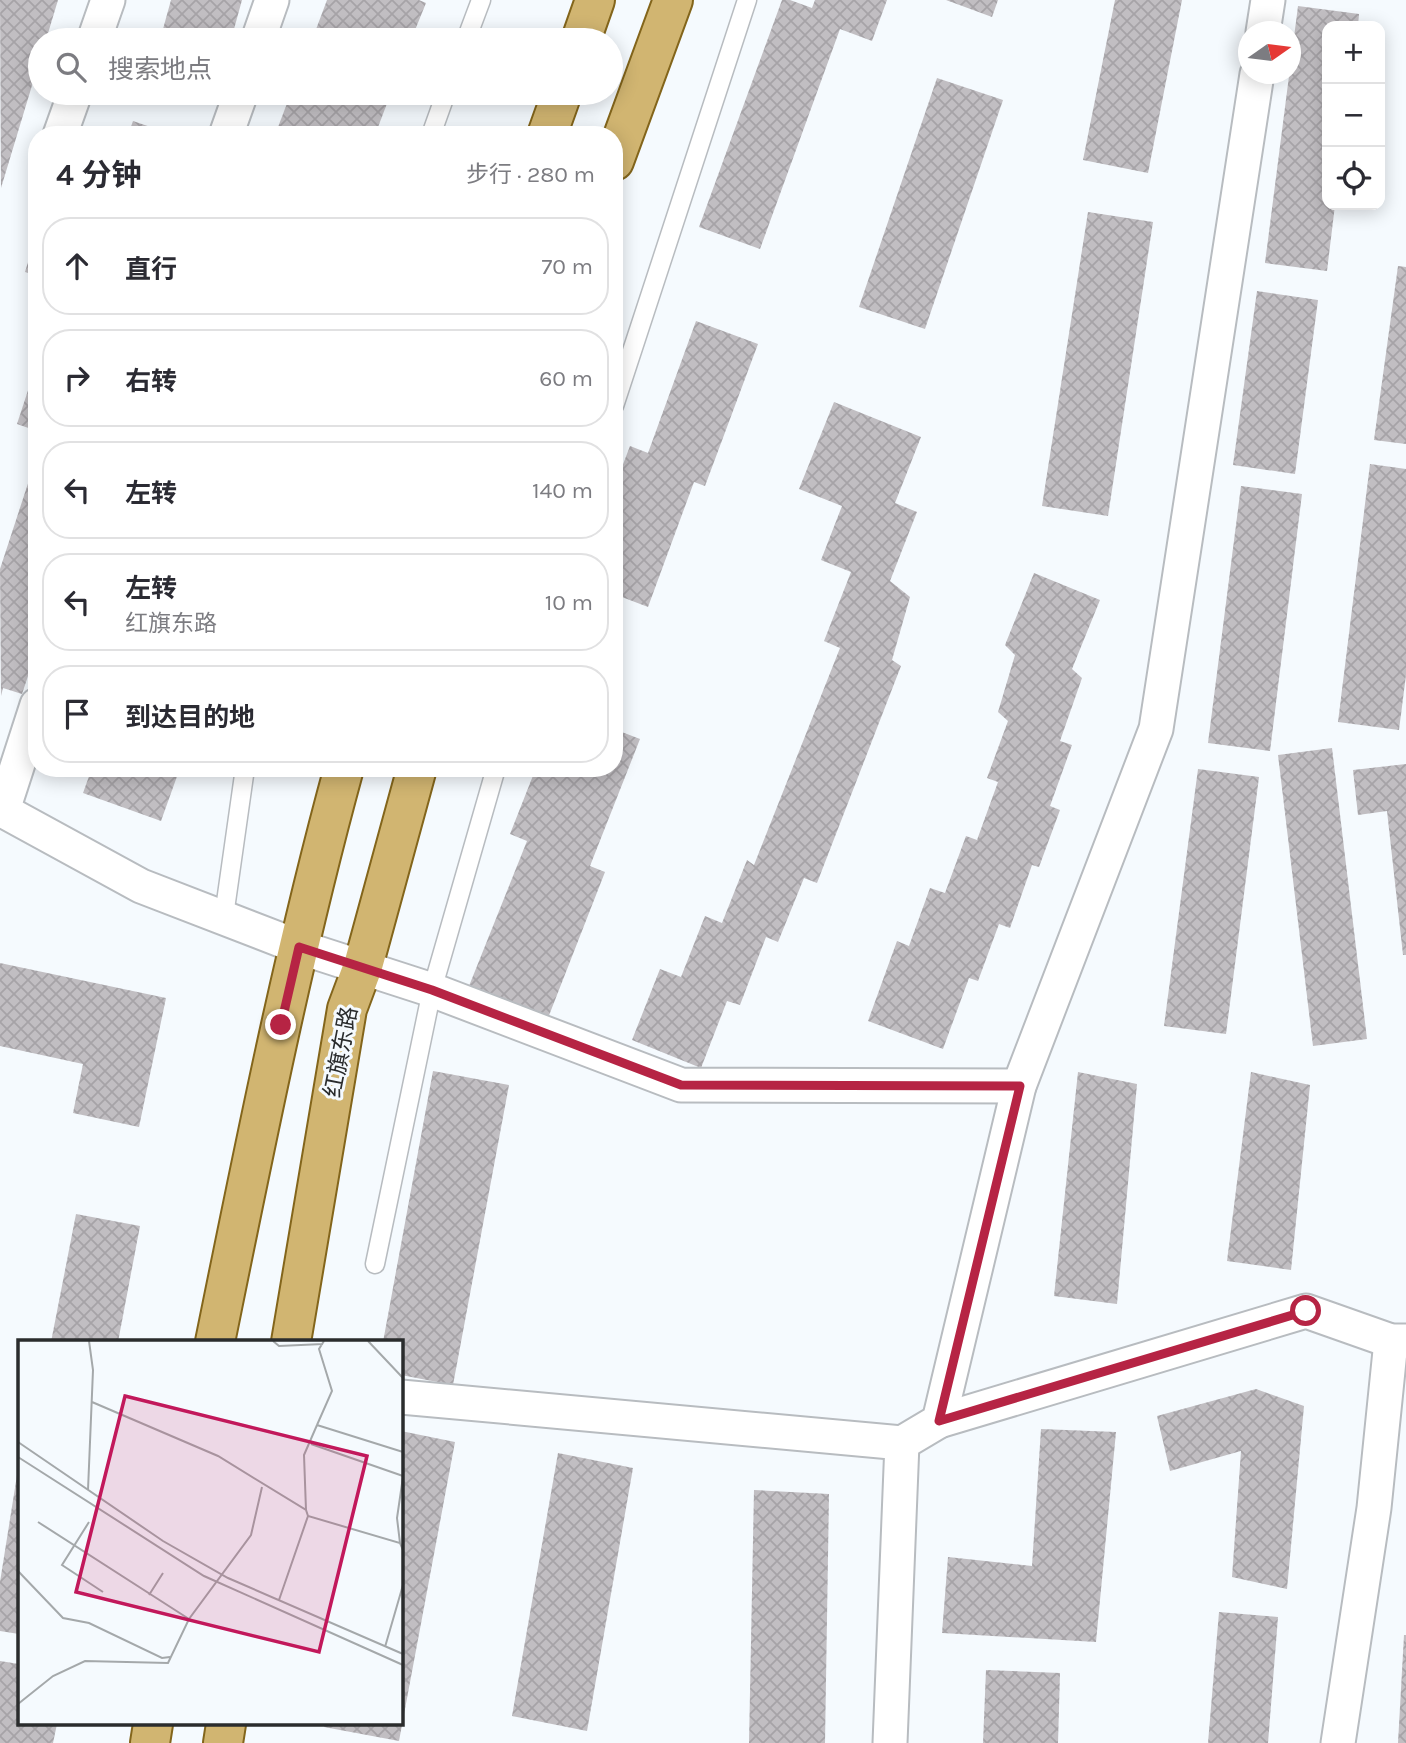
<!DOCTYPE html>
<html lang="zh">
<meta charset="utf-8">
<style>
body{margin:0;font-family:Karla,"Noto Sans SC",sans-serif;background:#f7f7f7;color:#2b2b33}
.controls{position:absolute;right:21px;top:21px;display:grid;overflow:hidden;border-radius:14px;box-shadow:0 4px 18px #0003}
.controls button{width:63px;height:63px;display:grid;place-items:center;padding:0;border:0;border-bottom:2px solid #e1e1e2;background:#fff;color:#2b2b33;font:35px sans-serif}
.compass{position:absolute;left:1238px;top:21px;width:63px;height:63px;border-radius:50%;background:#fff;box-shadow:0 4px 18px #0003;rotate:76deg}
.stop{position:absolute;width:21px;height:21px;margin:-16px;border:5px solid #b62444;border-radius:50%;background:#fff}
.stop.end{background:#b62444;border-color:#fff;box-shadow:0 2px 7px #0008}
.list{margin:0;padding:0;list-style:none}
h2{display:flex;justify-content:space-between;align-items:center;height:91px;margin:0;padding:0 28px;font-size:30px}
h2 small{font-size:23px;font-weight:400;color:#7c7c81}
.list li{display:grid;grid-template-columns:46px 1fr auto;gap:21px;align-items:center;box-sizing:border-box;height:98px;margin:0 14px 14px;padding:0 14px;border:2px solid #e1e1e2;border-radius:28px}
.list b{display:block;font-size:26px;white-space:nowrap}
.list p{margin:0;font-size:23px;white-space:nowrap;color:#7c7c81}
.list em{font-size:23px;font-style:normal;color:#7c7c81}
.icon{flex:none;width:38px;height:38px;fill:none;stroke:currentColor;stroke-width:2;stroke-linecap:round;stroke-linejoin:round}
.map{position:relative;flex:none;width:1406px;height:1743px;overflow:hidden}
.search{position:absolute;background:#fff;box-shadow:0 4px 18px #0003;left:28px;top:28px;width:595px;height:77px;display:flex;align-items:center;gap:18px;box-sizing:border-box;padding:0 24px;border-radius:38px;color:#7c7c81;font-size:26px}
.panel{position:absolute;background:#fff;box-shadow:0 4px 18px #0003;left:28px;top:126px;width:595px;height:651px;border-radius:28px}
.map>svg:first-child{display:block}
</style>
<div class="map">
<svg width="1406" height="1743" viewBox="0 0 1406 1743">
<defs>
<pattern id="building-cross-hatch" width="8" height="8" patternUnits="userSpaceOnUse" patternTransform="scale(1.75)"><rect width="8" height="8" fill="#c1bec2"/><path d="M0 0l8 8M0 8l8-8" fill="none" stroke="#a6a3a7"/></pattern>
</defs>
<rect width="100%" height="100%" fill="#f5fafe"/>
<g fill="url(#building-cross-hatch)">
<path d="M0,0H58L46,40H40V59L1,188Z"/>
<path d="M171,0H242L231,40H160Z"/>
<path d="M327,0H419L426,3L411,40H312Z"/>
<path d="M782,0H790L812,8L815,0H887L872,41L840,29L760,249L699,227Z"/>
<path d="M946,0H998L992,17Z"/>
<path d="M1115,0H1182L1148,173L1083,160Z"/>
<path d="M1298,6L1359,14L1358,26H1327V205H1335L1327,271L1265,263Z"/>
<path d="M937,78L1003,100L925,329L859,307Z"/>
<path d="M291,93H391L375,135H275Z"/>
<path d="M133,121L171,134V135H128Z"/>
<path d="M1088,212L1153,222L1108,516L1042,506Z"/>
<path d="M36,236H37V276L25,272Z"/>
<path d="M1398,266L1406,267V444L1374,440Z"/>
<path d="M1257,291L1318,300L1295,474L1233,465Z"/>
<path d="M696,321L758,344L705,486L694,482L648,607L614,594V488L630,446L648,453Z"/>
<path d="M36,366H37V431L17,424Z"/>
<path d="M834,402L921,437L895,503L917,512L890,581L910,597L892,660L901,666L817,883L804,878L778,942L766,937L740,1005L727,1001L701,1068L632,1040L660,969L681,977L705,916L722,923L747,860L754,865L840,648L824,641L851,572L821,560L842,506L799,489Z"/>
<path d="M36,459L37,649L22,694L3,688L1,696L0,569Z"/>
<path d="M1370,464L1406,469V675L1399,730L1338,722Z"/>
<path d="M1241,486L1302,494L1270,751L1208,743Z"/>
<path d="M1034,573L1100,600L1072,669L1082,678L1060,741L1072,745L1050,806L1060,810L1039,867L1032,865L1010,928L999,924L978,981L969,978L943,1049L868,1021L897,941L909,946L930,888L945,893L966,836L977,840L998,782L987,778L1008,721L998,712L1015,655L1005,645Z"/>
<path d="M614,729L640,739L590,866L605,872L548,1018L469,986L527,841L510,834L536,768H614Z"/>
<path d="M1332,748L1367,1039L1313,1046L1278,755Z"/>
<path d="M1406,764V955H1403L1387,811L1358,815L1353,770Z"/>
<path d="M92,768H180L161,821L83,793Z"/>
<path d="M1198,769L1259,777L1226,1034L1164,1026Z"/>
<path d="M0,963L166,998L139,1127L73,1113L83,1064L0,1046Z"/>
<path d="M433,1071L509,1085L453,1385L401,1375V1342H383Z"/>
<path d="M1078,1072L1137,1084L1117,1304L1054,1296Z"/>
<path d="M1251,1072L1310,1085L1291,1270L1227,1261Z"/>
<path d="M76,1214L140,1226L118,1342H51Z"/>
<path d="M1256,1389L1304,1406L1287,1589L1232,1577L1241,1451L1170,1471L1157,1416Z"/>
<path d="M1041,1429L1116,1432L1096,1642L942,1633L948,1557L1032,1566Z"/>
<path d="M401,1431L455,1442L399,1741L324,1727L325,1724H401Z"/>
<path d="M558,1453L633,1468L587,1731L512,1716Z"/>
<path d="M18,1469H19V1634L0,1631V1582Z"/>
<path d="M754,1490L829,1494L825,1743H749Z"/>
<path d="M1219,1612L1278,1617L1268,1743H1208Z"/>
<path d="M1404,1635H1406V1743H1398Z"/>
<path d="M0,1661L19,1664V1724H57L53,1743H0Z"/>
<path d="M986,1670L1060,1673L1058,1743H983Z"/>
</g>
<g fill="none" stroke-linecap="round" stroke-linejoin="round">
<defs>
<g id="service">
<path d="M466,40L481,0"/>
<path d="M431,135L446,93"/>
<path d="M614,406L747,0"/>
<path d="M224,916L245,768"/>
<path d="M375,1264L432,990L496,768"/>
</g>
<g id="minor">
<path d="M1263,32L1268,0"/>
<path d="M94,40L108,0"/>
<path d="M258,40L272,0"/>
<path d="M60,135L75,93"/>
<path d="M226,135L241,93"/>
<path d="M0,809L141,886L299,947L432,990L681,1085L1019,1086"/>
<path d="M3,810L37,705"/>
<path d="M401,1397L902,1443"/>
<path d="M939,1421L1306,1311L1391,1341H1406"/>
<path d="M890,1743L902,1443L939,1421L1019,1086L1156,729L1257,74"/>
<path d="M1338,1743L1374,1508L1391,1341"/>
</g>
<g id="primary">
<path d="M581,40L595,0"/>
<path d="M547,135L562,93"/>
<path d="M614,161L673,0"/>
<path d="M215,1342C254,1150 292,958 344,768"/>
<path d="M291,1342L347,1009L363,966L417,768"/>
<path d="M150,1743L153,1724"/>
<path d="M223,1743L226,1724"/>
</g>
</defs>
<use href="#service" stroke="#b8bcc0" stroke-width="21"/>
<use href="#minor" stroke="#b8bcc0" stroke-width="37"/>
<use href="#primary" stroke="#83651b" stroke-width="42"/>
<use href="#service" stroke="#fff" stroke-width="18"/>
<use href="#minor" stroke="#fff" stroke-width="33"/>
<use href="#primary" stroke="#d1b571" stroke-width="38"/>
</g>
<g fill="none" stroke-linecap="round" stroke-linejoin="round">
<path stroke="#b62444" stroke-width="9" d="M281,1025L299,947L432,990L681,1085L1020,1086L939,1421L1306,1311"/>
</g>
<g text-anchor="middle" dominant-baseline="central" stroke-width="6" stroke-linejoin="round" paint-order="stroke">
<g font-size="23" fill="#2a2c2d" stroke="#f5fafe">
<text transform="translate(341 1052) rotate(-79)">红旗东路</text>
</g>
</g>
<g transform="translate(18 1340)">
<rect width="385" height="385" fill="#f5fafe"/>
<path fill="none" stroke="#a4a8aa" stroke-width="2" d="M255,1L261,6L305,4M350,1L385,38M74,62L200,116L288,170L290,176L382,203L385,210M299,85L314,51L301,9L306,1M0,102L145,201L210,238L385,314M293,104L385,136M0,117L186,236L385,325M70,150L75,30L71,1M288,170L286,115L299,85L385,112M20,182L171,279M71,182L44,225L85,252M382,203L379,178L385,137M0,231L45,278L71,283L144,318L152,317M131,255L145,233M261,260L290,176M367,307L385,245M0,364L35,336L67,321L150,323L171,279L233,195L244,147"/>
<path fill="#c2185b" fill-opacity="0.15" stroke="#c2185b" stroke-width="3.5" d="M107,56L349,116L301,312L58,252Z"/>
<rect width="385" height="385" fill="none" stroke="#2a2c2d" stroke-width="3.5"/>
</g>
</svg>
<div class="controls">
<button>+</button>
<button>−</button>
<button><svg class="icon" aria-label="locate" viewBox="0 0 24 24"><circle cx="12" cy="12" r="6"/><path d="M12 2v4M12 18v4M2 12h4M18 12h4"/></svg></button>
</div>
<svg class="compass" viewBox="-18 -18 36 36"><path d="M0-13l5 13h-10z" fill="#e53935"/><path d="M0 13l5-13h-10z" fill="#7c7c81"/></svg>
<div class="stop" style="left:1306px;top:1311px"></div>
<div class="stop end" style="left:281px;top:1025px"></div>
<div class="search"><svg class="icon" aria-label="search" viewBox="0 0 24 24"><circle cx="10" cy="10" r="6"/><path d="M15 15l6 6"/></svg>搜索地点</div>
<section class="panel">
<h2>4 分钟<small>步行 · 280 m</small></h2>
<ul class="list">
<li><svg class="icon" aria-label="ahead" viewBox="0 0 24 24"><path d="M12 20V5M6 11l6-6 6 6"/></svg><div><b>直行</b></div><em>70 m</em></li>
<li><svg class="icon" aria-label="right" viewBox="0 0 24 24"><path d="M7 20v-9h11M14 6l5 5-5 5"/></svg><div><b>右转</b></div><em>60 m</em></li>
<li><svg class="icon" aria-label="left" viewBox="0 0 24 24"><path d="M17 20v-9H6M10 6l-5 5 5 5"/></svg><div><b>左转</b></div><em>140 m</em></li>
<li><svg class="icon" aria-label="left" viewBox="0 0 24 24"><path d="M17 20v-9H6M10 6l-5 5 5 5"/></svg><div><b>左转</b><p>红旗东路</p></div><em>10 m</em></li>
<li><svg class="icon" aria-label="arrive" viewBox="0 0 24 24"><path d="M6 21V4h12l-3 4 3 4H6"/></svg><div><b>到达目的地</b></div></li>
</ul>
</section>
</div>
